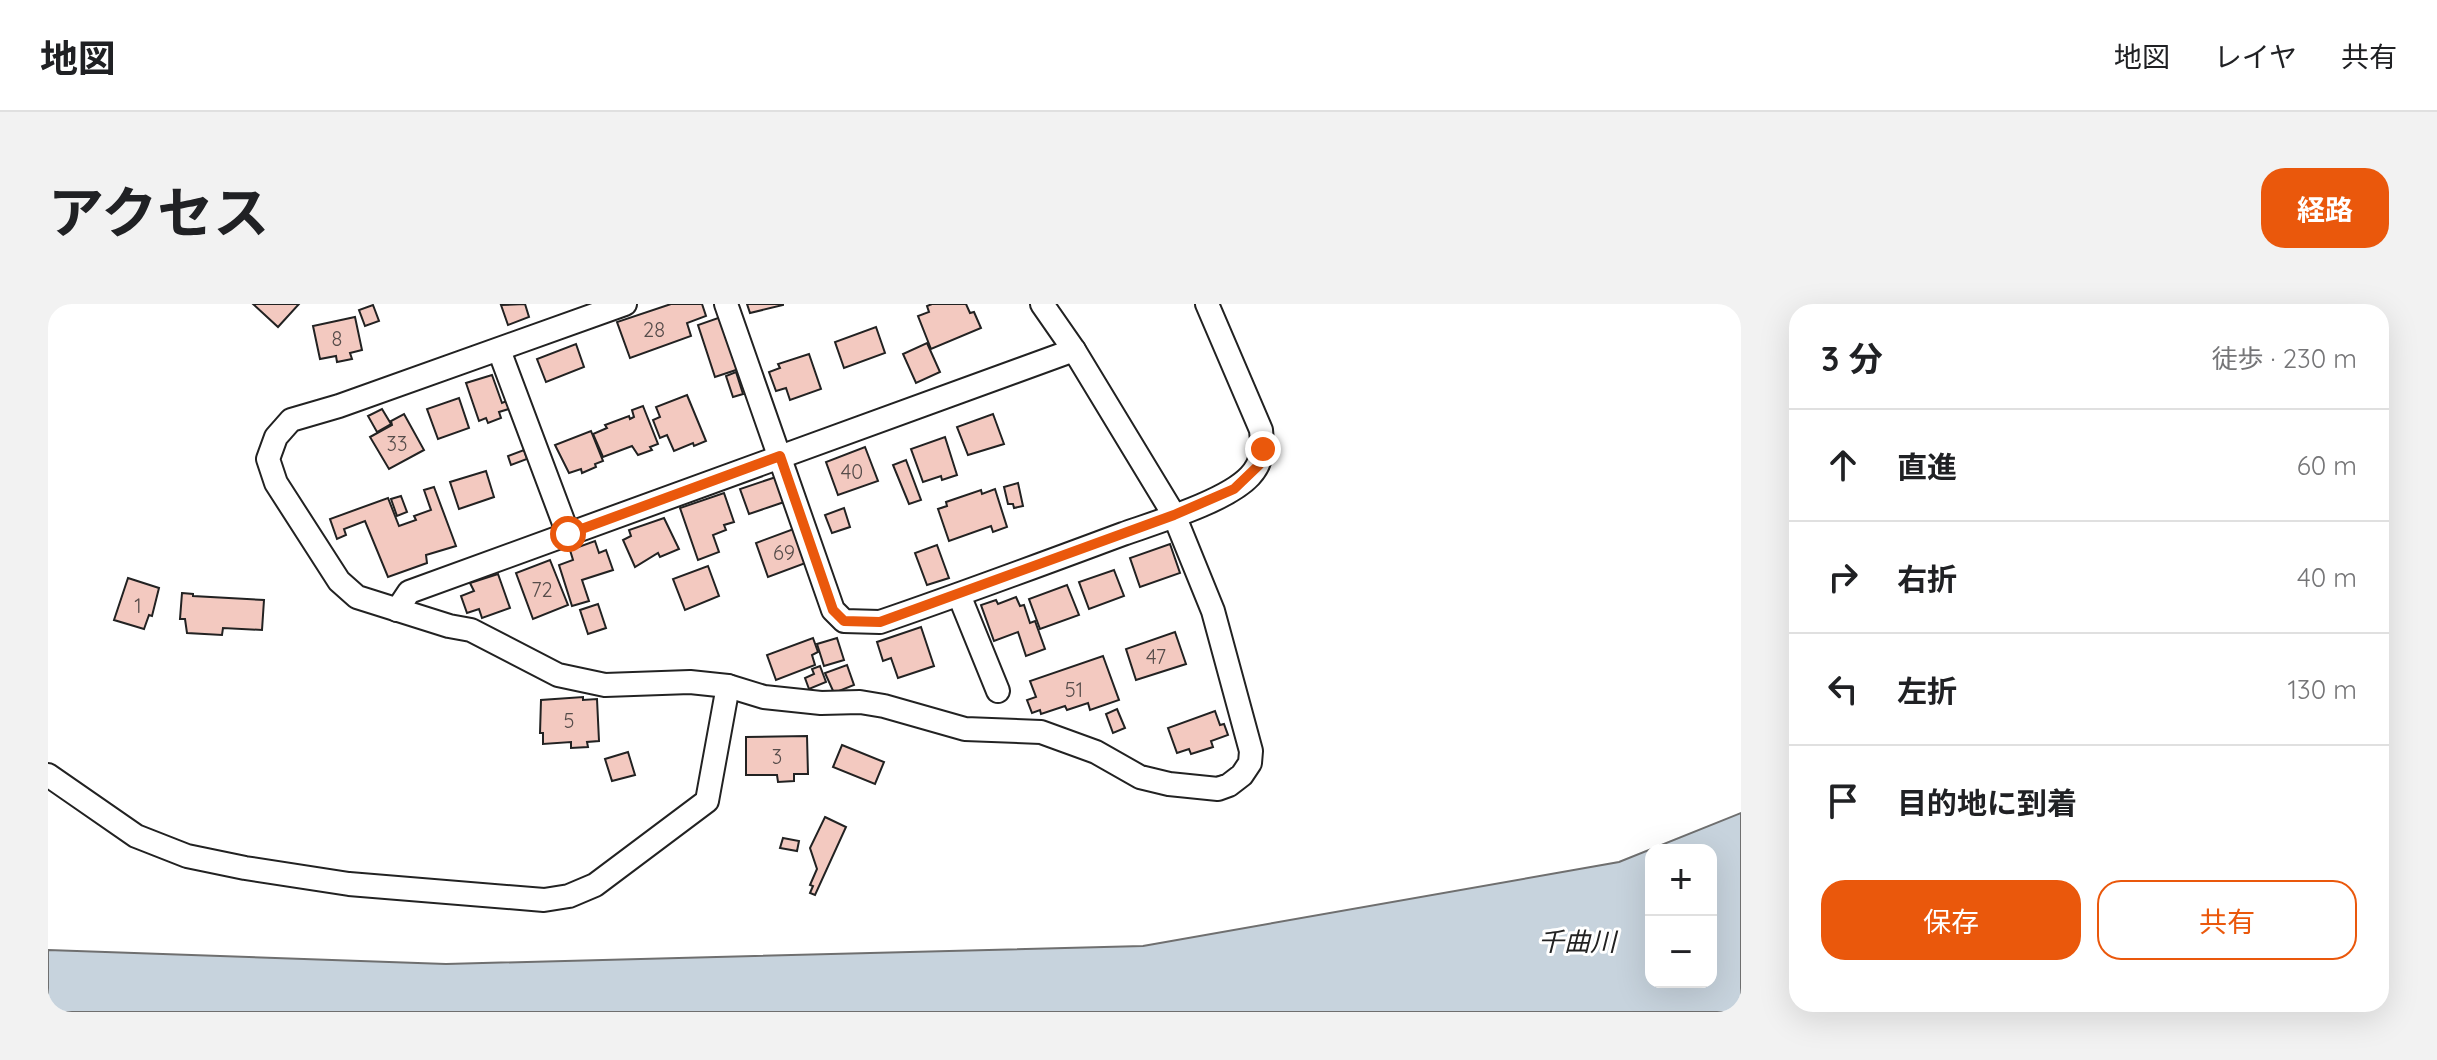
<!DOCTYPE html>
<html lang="ja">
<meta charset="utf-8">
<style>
body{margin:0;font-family:Quicksand,"Noto Sans JP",sans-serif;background:#f2f2f2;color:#202124}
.controls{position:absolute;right:24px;bottom:24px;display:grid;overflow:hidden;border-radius:16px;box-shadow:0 8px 32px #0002}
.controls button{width:72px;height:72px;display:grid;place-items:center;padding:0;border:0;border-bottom:2px solid #e0e0e0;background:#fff;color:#202124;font:40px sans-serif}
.stop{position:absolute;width:24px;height:24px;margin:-18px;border:6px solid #ea580c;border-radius:50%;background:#fff}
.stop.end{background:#ea580c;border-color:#fff;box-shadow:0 2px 8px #0008}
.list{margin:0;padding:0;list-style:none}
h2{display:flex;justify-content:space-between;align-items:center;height:104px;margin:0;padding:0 32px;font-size:34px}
h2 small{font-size:26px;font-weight:400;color:#757577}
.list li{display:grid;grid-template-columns:52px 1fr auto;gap:24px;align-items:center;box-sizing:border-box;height:112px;padding:0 32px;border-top:2px solid #e0e0e0}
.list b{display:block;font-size:30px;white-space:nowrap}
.list em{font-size:26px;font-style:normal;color:#757577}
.actions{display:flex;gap:16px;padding:24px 32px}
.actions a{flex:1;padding:18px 0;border:2px solid #ea580c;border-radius:24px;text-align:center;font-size:28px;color:#ea580c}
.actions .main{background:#ea580c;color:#fff}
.icon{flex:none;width:44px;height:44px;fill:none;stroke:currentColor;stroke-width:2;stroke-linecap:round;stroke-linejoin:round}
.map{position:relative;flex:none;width:1693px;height:708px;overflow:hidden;border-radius:24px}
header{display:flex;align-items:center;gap:48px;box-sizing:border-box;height:112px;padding:0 40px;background:#fff;border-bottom:2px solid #e0e0e0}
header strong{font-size:38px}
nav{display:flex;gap:44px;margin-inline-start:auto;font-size:28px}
.intro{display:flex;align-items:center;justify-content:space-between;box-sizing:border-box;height:192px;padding:0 48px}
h1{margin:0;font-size:56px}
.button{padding:20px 36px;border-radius:24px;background:#ea580c;color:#fff;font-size:28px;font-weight:700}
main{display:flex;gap:48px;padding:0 48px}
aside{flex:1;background:#fff;border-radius:24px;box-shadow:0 8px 32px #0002}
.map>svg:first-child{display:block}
</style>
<header>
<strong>地図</strong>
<nav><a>地図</a><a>レイヤ</a><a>共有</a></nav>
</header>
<div class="intro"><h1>アクセス</h1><a class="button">経路</a></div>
<main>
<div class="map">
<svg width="1693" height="708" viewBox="0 0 1693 708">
<rect width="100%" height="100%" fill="#fff"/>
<path fill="#c7d3dd" stroke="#6f6f6f" stroke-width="2" fill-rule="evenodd" d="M1693,509V708H0V646L398,660L1095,642L1571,558ZM1603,546H1663V678H1603Z"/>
<g fill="#f3c9c0" stroke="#222" stroke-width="2">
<path d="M205,0H251L230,23Z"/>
<path d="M477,0L481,13L460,21L453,1Z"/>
<path d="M623,0H654L658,12L639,19L643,32L582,54L569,18Z"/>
<path d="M699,0H735V1L702,9Z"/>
<path d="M884,0H918L922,9L926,8L933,24L883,45L870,12L881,8L879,2Z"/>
<path d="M325,1L331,17L317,22L311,6Z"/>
<path d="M307,13L314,46L302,49L304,55L289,58L288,52L272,55L265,22Z"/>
<path d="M673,13L691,65L667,73L650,21Z"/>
<path d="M828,23L837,49L796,64L787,38Z"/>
<path d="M879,39L892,68L868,79L855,50Z"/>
<path d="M528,40L536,63L498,78L489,55Z"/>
<path d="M761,50L773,85L742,96L738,84L728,87L721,68L732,64L730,60Z"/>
<path d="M688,68L695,90L685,93L678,72Z"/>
<path d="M444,71L454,99L461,96L464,104L451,108L453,114L440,119L438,114L431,117L418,79Z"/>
<path d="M639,91L658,137L646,142L645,139L626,147L619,131L612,134L605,116L612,113L608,103Z"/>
<path d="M411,94L421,124L390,135L379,105Z"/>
<path d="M595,102L610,140L602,143L604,146L590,151L584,142L555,153L545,130L559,124L557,121L581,112L582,115L586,113L584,106Z"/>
<path d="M334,105L343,120L329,128L320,112Z"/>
<path d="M356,110L376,146L341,165L322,133L344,121L343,117Z"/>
<path d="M945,110L956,140L920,151L909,123Z"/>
<path d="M543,127L555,157L547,160L548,163L534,169L533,165L521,169L507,141Z"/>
<path d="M897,133L909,171L894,176L893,172L875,178L863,145Z"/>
<path d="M817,143L830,177L790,191L778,158Z"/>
<path d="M476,146L479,155L463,161L460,152Z"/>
<path d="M858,156L873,196L861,200L845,161Z"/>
<path d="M438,167L446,193L411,205L402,178Z"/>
<path d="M731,172L739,197L701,210L692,185Z"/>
<path d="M970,179L975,202L966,204L965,200H960L956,183Z"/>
<path d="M386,183L408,242L378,251L379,259L340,273L317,217L296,225L298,231L289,235L282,215L340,194L351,222L368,216L366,212L383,206L376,186Z"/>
<path d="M947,185L959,223L945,228L943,222L901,237L890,205L899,202L898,198L933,186L934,190Z"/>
<path d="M676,189L686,218L676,221L678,226L665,231L671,248L650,256L632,204Z"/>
<path d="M353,192L359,208L349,212L343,195Z"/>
<path d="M796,204L802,223L784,229L777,211Z"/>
<path d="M616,214L631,245L612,253L610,249L587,263L575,236L583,232L581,226Z"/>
<path d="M751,223L763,257L720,273L708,239Z"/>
<path d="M547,237L551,249L558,246L565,266L534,276L541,297L524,302L511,261L525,256L522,246Z"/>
<path d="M1122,240L1132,269L1092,283L1082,254Z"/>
<path d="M889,241L901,274L879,281L867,249Z"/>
<path d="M502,256L520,301L485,315L468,269Z"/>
<path d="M660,262L671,292L637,306L625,275Z"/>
<path d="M1066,266L1076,292L1041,305L1031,278Z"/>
<path d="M450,270L462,304L434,314L431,305L419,309L413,292L426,287L422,279Z"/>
<path d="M80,274L111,284L104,312L101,311L96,325L66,316Z"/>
<path d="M1019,281L1031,311L992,325L981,295Z"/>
<path d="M134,289L145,290V292L216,296L214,326L175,324L174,331L139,329L137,315H132Z"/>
<path d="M968,293L972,302L976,301L982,319L987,317L997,345L978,352L970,328L946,337L933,301L948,296L950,300Z"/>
<path d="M550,300L558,324L540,330L532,306Z"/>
<path d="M873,323L886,362L850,374L843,354L835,357L829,338Z"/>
<path d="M1127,328L1138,360L1088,376L1078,345Z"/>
<path d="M765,334L770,348L764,351L767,361L728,376L719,351Z"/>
<path d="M789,334L796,356L776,362L769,340Z"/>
<path d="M1055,352L1071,396L1042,406L1040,399L1019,406L1017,402L993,410L992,406L984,409L979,396L988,393L982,377Z"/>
<path d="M799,361L806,381L786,389L777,369Z"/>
<path d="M772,362L778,378L761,385L757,374L766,370L764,365Z"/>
<path d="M535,393V396L549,395L551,437L539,438L540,443L523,444V438L495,440V429H492L493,396Z"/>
<path d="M1069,405L1077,424L1065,429L1058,410Z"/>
<path d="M1167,407L1172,421L1176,420L1180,431L1163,437L1165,443L1143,450L1141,445L1129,449L1120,424Z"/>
<path d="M759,432L760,470H746V477L730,478L729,471H698V433Z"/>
<path d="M794,441L836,458L827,480L785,463Z"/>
<path d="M580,448L587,471L564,477L557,455Z"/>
<path d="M777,513L798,523L767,591L762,589L765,582L762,581L769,565L762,544Z"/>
<path d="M735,534L751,537L749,547L732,544Z"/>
</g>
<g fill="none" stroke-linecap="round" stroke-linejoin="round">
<defs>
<g id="minor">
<path d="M577,0L291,102L243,116L228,133L220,155L228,179L291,277L309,293L401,322L423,326L510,371L557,381L642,378L680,382L716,393L773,399L812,398L836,402L917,425L993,428L1048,448L1092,473L1121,480L1170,485L1181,481L1194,471L1202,459L1203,447L1165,307L1126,211L1026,46L994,0"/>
<path d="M678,0L785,306L796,317L832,318C914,290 994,260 1075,230C1109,218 1179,197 1202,172C1215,158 1215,144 1213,126L1159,0"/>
<path d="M451,46L520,230"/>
<path d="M911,291L950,387"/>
<path d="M349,306L361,288L1026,46"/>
<path d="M0,471L88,532L139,552L197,564L301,580L496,596L521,592L547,581L659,497L680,382"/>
</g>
</defs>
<use href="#minor" stroke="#222" stroke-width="26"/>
<use href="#minor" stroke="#fff" stroke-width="22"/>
</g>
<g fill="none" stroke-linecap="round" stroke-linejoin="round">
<path stroke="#ea580c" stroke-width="10" d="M520,230L732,152L785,306L796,317L832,318L1126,211L1186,185L1211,161L1215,145"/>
</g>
<g text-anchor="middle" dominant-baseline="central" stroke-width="6" stroke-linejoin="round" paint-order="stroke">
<g font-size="20" fill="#564c4a">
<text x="606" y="25">28</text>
<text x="289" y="34">8</text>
<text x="349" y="139">33</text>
<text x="804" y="167">40</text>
<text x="736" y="248">69</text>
<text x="494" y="285">72</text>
<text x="90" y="301">1</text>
<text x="1108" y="352">47</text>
<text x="1026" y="385">51</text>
<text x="521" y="416">5</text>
<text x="729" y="452">3</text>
</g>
<g font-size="26" font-style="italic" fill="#222" stroke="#fff">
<text x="1529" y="637">千曲川</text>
</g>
</g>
</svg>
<div class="controls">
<button>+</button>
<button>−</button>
</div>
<div class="stop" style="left:520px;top:230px"></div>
<div class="stop end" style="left:1215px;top:145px"></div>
</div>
<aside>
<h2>3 分<small>徒歩 · 230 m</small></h2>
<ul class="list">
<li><svg class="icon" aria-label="ahead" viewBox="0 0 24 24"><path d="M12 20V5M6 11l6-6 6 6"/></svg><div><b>直進</b></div><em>60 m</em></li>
<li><svg class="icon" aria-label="right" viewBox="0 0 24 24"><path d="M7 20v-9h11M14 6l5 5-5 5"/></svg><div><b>右折</b></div><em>40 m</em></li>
<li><svg class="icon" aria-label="left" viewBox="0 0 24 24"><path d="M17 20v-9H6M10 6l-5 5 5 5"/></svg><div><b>左折</b></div><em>130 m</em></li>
<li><svg class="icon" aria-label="arrive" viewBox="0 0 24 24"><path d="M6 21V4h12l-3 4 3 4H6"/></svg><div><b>目的地に到着</b></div></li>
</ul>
<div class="actions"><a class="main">保存</a><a>共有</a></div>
</aside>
</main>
